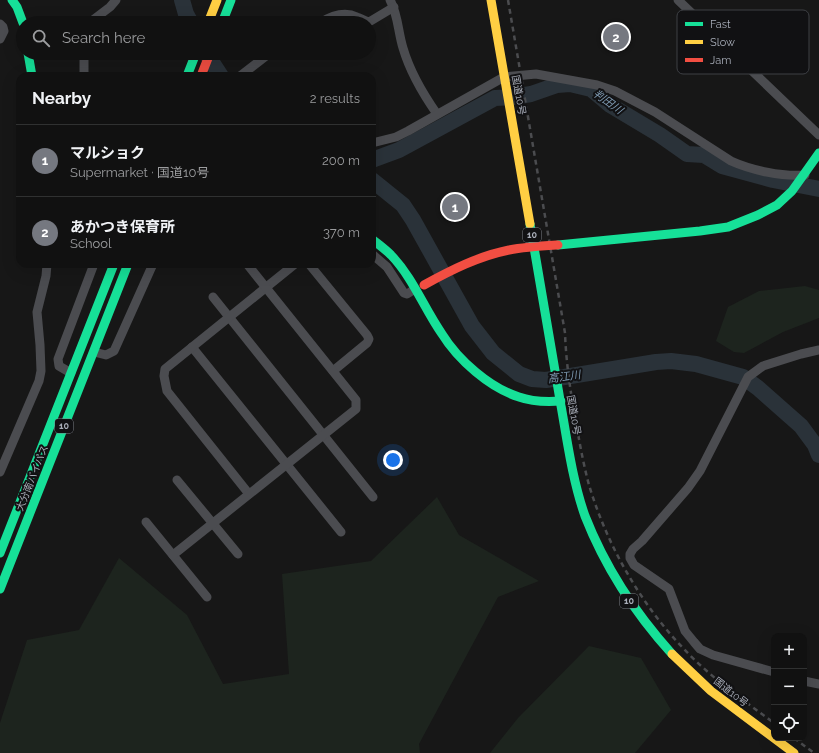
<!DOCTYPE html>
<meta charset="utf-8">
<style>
body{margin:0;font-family:Raleway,"Noto Sans JP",sans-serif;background:#1a1a1a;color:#f1f3f6}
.controls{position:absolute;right:12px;bottom:12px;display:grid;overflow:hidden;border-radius:8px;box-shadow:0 4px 16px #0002}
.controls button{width:36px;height:36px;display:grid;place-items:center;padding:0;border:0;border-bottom:1px solid #303131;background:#111;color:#f1f3f6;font:20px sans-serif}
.you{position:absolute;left:393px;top:460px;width:14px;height:14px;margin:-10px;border:3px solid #fff;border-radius:50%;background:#1a73e8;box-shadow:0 0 0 6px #1a73e833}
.badge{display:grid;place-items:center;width:26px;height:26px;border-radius:50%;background:#757880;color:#fff;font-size:13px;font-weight:700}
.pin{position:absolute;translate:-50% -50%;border:2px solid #fff;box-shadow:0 1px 4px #0006}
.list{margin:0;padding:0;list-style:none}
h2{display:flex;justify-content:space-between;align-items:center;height:52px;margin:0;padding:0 16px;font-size:17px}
h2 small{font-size:13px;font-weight:400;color:#9c9d9f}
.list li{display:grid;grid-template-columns:26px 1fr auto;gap:12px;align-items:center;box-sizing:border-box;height:72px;padding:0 16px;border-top:1px solid #303131}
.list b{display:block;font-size:15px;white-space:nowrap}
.list p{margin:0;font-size:13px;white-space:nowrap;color:#9c9d9f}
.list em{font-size:13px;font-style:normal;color:#9c9d9f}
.icon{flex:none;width:22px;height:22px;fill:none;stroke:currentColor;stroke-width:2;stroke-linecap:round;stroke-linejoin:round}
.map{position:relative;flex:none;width:819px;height:753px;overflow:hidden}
.search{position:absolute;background:#111;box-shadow:0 4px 16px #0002;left:16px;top:16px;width:360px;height:44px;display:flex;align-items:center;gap:10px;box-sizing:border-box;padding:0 14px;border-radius:22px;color:#9c9d9f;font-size:15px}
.panel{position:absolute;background:#111;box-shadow:0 4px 16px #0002;left:16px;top:72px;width:360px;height:196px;border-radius:12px}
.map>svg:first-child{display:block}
</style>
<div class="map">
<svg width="819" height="753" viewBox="0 0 819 753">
<rect width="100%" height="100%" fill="#171717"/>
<g fill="#1d241e">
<path d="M805,286L819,290V318L783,332L744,353L734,352L716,341L728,307L759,291Z"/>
<path d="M437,497L459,535L539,581L498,597L419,744L420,753H0V723L27,640L79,630L119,558L187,615L223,684L289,674L282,574L371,561Z"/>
<path d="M589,646L641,658L671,710L635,753H490L518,718Z"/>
</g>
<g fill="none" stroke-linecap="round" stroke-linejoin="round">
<g stroke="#2a3239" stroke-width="16">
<path d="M182,0L186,14L191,23"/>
<path d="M206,53L221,76"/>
<path d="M372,160L399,150L495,98L513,97L531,94L557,85L570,84L591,89L610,105L660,135L687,154L704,155L722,166L773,180L819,189"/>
<path d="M372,180L403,205L413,220L472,326L493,353L519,374L532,379L546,380L656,362L671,361L696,364L743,377L758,388L801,426L815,445L819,455"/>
</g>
<g stroke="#4b4c50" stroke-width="9">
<path d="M390,0C398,14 398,32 403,48C410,72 423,94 437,114"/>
<path d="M678,0L819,135"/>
<path d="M89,23L110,7L116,0"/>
<path d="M320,23C331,16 344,11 357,17C361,18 364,21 369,22L394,7"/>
<path d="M0,24L3,27L4,31L0,39"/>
<path d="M84,76V53"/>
<path d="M240,76L270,53"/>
<path d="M372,143L396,137L408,131L504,77L536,74L597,85L615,91L655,112L731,161C751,170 782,177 805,175"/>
<path d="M372,254L387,267L404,293L407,294L415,289"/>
<path d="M309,264L367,335L369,339L367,343L333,371"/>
<path d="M213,297L373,497"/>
<path d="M192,347L341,532"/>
<path d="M94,352L106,355L114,351L153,264"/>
<path d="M71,373L59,366L58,359L94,264"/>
<path d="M0,472L39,381L41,371L40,345L37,312L46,276L47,264"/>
<path d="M177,480L238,554"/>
<path d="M249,494L167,391L164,376L165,369L295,264"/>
<path d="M146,522L207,597"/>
<path d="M173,555L356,409V400L247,264"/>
<path d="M774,672L713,655L700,649L694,642L685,631L669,589L634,565L630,558V554L633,549L642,541L688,488L700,471L748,377L763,366L801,354L819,350"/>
<path d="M804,681L819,684"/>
</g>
<g stroke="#16e098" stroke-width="9">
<path d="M12,0L17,7L23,23"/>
<path d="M222,23L231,0"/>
<path d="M28,53L32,76"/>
<path d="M187,76L196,53"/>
<path d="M530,224C540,283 550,342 560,400C567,439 572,479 585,516C605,567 635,613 672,654"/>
<path d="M372,239C378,244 385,249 391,255C413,278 424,308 442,334C458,360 490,388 519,397C533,402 547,402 561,401"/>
<path d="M558,245L700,231L728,227L758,215L777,205L792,191L819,153"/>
<path d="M0,553L114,264"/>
<path d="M0,589L128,264"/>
</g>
<g stroke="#ffcf43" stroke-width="9">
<path d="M491,0L530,224"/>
<path d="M208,23L217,0"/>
<path d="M672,654L711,691L794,753"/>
</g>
<path stroke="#f24e42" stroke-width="9" d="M201,76L210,53"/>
<g stroke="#4b4c4f" stroke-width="2.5" stroke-dasharray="5 4" stroke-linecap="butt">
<path d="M508,0L565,333C566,361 570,389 575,417C579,439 583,463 589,485C607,545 640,603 683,648C710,677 743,700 774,723"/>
<path d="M794,738L814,753"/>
</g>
<path stroke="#f24e42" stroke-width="9" d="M424,285C451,270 479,256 509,250C525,247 542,246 558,245"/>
</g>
<g text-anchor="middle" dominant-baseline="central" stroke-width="4" stroke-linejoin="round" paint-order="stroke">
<g fill="#111113" stroke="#7b7e86" stroke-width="1">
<rect x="523" y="228" width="18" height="14" rx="3"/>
<rect x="55" y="419" width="18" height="14" rx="3"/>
<rect x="620" y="594" width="18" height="14" rx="3"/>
</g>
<g font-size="9" font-weight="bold" fill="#a8adb8">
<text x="532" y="235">10</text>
<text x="64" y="426">10</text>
<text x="629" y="601">10</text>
</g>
<g font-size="10" fill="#a8adb8" stroke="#111113">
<text transform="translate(519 95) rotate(80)">国道10号</text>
<text transform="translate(574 415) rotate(80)">国道10号</text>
<text transform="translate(32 478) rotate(-68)">大分南バイパス</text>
<text transform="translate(731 692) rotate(38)">国道10号</text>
</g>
<g font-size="11" font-style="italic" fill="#7f9bb3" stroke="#111113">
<text transform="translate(608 102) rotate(36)">判田川</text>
<text transform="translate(564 377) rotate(-8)">高江川</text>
</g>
</g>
<rect x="677" y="10" width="132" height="64" rx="6" fill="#111113" stroke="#3e4045" stroke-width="1"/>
<rect x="685" y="22" width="18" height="4" fill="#16e098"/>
<rect x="685" y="40" width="18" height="4" fill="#ffcf43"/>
<rect x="685" y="58" width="18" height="4" fill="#f24e42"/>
<g font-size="11" fill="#a8adb8">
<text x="710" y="28">Fast</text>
<text x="710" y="46">Slow</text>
<text x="710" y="64">Jam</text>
</g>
</svg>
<div class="controls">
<button>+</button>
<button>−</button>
<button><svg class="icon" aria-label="locate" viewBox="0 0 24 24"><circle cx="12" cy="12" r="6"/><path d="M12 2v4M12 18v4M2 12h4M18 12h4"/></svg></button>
</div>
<div class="you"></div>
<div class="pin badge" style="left:455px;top:207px">1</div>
<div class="pin badge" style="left:616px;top:37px">2</div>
<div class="search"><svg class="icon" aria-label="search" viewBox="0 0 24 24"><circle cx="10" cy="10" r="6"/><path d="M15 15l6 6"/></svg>Search here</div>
<section class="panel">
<h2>Nearby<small>2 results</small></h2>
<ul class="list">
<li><span class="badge">1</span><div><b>マルショク</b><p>Supermarket · 国道10号</p></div><em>200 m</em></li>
<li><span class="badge">2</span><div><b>あかつき保育所</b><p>School</p></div><em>370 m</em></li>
</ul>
</section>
</div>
